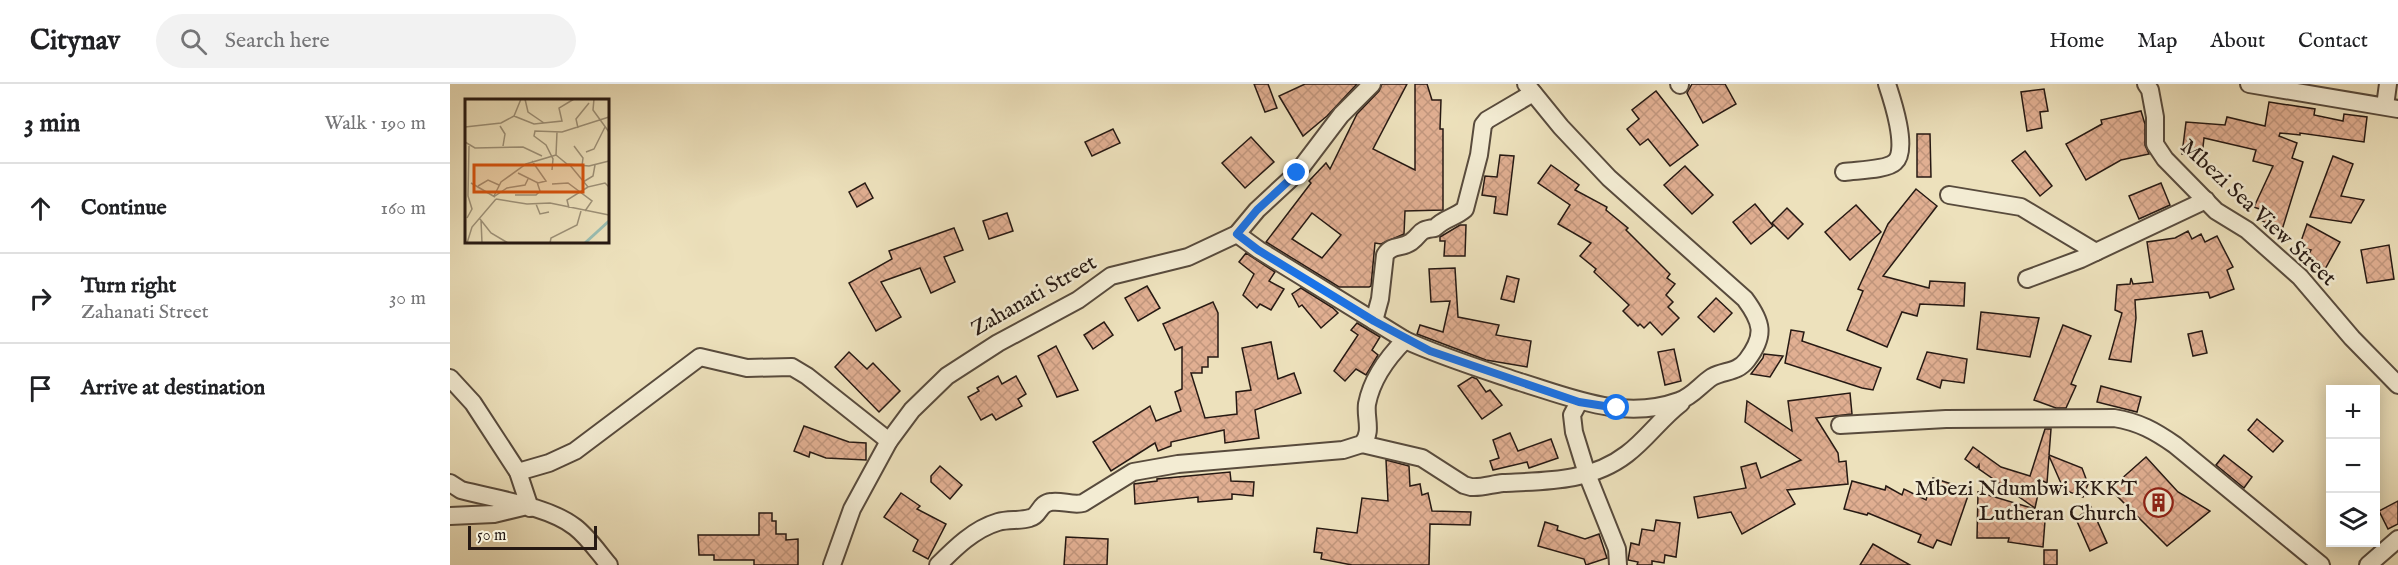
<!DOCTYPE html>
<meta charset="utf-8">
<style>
body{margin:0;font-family:"IM FELL English",serif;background:#f2f2f2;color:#202124}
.controls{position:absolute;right:18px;bottom:18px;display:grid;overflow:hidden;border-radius:0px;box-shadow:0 3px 15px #0003}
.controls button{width:54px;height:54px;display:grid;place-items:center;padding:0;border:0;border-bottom:2px solid #e0e0e0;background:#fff;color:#202124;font:30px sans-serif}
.scale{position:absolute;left:18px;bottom:15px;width:129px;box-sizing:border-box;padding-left:6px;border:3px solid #261913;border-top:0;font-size:16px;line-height:21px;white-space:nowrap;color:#261913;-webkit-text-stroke:4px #f3ecd3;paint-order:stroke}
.stop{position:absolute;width:18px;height:18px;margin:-14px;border:4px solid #1a73e8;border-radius:50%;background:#fff}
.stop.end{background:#1a73e8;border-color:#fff;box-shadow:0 2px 6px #0008}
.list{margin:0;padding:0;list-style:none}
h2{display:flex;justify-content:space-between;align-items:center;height:78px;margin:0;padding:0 24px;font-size:26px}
h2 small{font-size:20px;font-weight:400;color:#757577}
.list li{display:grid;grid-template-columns:39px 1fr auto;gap:18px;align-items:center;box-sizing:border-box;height:90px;padding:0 24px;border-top:2px solid #e0e0e0}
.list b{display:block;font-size:22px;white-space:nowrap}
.list p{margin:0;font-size:20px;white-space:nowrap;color:#757577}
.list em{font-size:20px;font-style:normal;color:#757577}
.icon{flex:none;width:33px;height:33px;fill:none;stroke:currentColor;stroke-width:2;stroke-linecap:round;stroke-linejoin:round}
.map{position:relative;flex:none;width:1948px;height:481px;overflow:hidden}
header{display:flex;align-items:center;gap:36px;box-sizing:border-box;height:84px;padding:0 30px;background:#fff;border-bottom:2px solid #e0e0e0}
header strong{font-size:28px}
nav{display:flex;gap:33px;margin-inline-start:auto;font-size:21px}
.search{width:420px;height:54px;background:#f2f2f2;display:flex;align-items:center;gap:15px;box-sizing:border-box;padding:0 21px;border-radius:33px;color:#757577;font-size:22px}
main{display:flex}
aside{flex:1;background:#fff}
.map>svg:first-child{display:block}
</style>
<header>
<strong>Citynav</strong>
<div class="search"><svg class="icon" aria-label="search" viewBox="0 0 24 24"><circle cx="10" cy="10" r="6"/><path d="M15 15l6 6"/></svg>Search here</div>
<nav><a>Home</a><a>Map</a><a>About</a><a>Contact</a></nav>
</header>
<main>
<aside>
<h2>3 min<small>Walk · 190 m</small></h2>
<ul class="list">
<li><svg class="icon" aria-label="ahead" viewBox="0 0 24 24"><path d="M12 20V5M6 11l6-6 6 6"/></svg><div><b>Continue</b></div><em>160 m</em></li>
<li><svg class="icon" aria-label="right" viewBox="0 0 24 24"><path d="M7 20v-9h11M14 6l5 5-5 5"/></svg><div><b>Turn right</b><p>Zahanati Street</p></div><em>30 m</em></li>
<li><svg class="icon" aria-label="arrive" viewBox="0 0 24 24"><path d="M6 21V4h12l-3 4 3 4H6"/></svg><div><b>Arrive at destination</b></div></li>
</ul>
</aside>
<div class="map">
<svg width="1948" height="481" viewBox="0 0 1948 481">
<defs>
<pattern id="building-cross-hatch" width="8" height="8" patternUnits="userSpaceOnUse" patternTransform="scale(1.5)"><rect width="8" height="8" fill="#e1af92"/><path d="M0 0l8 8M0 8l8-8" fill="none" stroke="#c1967d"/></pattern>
</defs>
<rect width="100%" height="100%" fill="#ede1bc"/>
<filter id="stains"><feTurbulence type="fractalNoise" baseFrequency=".00333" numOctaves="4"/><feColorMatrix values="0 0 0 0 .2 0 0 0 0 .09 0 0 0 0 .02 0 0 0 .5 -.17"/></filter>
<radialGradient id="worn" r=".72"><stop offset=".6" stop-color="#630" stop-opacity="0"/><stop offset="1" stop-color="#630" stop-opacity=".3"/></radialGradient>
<g fill="url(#building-cross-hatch)" stroke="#261913" stroke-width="1.5" fill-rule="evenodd">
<path d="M804,0H818L827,24L815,28Z"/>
<path d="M855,0H907L877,32L853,52L829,12Z"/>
<path d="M932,0H957L923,65L965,86V0H977L982,16H991L990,45H993V126L955,127L954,150L931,160L925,159L921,202L919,203H889L816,158L861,99L859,97L876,79L880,85L907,30L929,7ZM862,129L891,151L872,174L842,155Z"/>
<path d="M1242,0H1275L1286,20L1253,39L1237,9Z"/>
<path d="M1594,5L1598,27L1590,28L1592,44L1577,47L1571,8Z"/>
<path d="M1206,7L1248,61L1220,82L1198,55L1190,61L1177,45L1189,35L1182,26Z"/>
<path d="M1819,18L1865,25L1864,31L1893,37L1894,30L1917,33L1914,58L1850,49V51L1830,49L1829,52L1847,59L1842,74L1853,78L1832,146L1808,135L1812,126L1804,123L1823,82L1803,77L1806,66L1754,54L1752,72L1732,70L1736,38L1775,41L1777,33L1815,42Z"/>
<path d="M1691,27L1695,40V61L1699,70L1671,76L1636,96L1616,60L1652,40L1651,36Z"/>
<path d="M663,45L670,59L642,72L635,58Z"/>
<path d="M1467,50H1480L1481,93H1467Z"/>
<path d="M801,53L824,78L795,104L772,79Z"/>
<path d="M1575,67L1602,102L1590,112L1562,77Z"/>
<path d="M1050,71L1064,72L1057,131L1044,129L1046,113L1032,111L1035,92L1047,93Z"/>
<path d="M1883,72L1903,80L1891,112L1914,116L1901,139L1860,133Z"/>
<path d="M1101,81L1129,101L1125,106L1157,123L1156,126L1178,144L1176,146L1220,190L1217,194L1225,200L1216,211L1223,218L1218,223L1229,234L1212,251L1200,238L1194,244L1190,240L1188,242L1173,227L1179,221L1144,188L1146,185L1130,172L1141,159L1108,140L1120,121L1088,99Z"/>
<path d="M1235,82L1263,111L1242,130L1214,101Z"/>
<path d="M415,99L423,114L407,123L399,108Z"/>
<path d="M1711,99L1720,121L1689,135L1679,112Z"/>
<path d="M1466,105L1487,122L1433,192L1479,204L1480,197L1515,199L1514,222L1470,220L1467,232L1452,228L1437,263L1397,246L1413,207L1408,205L1438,140Z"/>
<path d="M1305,120L1323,142L1301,160L1283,138Z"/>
<path d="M1406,121L1431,148L1400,176L1375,148Z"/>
<path d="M1337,124L1353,140L1338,155L1322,139Z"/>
<path d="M557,129L563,147L539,155L533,137Z"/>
<path d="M1857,140L1890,158L1874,187L1855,177L1861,166L1849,163Z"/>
<path d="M1010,141H1016L1015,172H994L995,157H990V153Z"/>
<path d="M504,144L513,166L494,173L505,198L481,209L470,184L431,198L451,233L426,247L399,199L442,175L439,167Z"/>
<path d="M1738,147L1742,155L1751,150L1755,158L1767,152L1783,183L1777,186L1784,205L1760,214L1758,208L1685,216L1686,234L1681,278L1659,275L1672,229L1665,226L1667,201L1680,200L1681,194L1683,200L1703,198L1697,158L1725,154Z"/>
<path d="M1939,161L1944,195L1917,199L1911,166Z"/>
<path d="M796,169L825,188L819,197L834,205L821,226L810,220L807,224L793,211L804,190L789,178Z"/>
<path d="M1005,184L1008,233L1049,241L1046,251L1081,257L1077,283L1036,276L967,250L970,241L993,248L1000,217L981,218L979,185Z"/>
<path d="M1057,192L1069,195L1064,218L1051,215Z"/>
<path d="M697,202L710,224L688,237L675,214Z"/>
<path d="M851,204L883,224L888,229L871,244L852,221L849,223L842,210Z"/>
<path d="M1266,214L1282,229L1264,248L1248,233Z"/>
<path d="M763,218L768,229V273H758V283H752V289H741L755,334L787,330L786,308L801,306L792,264L821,258L828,295L844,289L851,309L805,326L809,354L775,359L774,346L721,358V362L708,367L705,359L661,387L643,358L700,322L706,337L731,327L725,308L732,305V263L725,266L713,240Z"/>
<path d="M1531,228L1589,234L1580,273L1527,265Z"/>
<path d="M654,238L663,251L643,265L634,251Z"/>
<path d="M907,239L930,253L922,266L928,271L916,291L906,285L895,297L884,287L908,251L901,246Z"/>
<path d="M1613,241L1641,252L1621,300L1626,302L1616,324H1606L1584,316Z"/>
<path d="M1341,246L1354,248L1352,257L1431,284L1423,306L1412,304L1335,279Z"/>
<path d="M1752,247L1757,269L1743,272L1738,250Z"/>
<path d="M606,262L628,306L607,313L588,272Z"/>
<path d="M1224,265L1231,297L1215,301L1208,268Z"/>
<path d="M399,268L417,285L423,279L450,307L429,328L385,283Z"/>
<path d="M1477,268L1517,275L1514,299L1492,296L1490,304L1467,295Z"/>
<path d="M1314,270L1333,272L1320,293L1301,290L1313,274Z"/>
<path d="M548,292L552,300L566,292L576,310L568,315L572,322L546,336L542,330L531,336L518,313L529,307L527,304Z"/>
<path d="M1022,293L1027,295L1036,308L1040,306L1052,321L1032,335L1008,302Z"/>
<path d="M1651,302L1691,313L1687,328L1647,318Z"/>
<path d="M1400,309L1402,330L1366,334L1388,369L1389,378L1396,377L1398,400L1337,406L1345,420L1292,450L1281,428L1248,434L1244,413L1296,404L1291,383L1306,379L1311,394L1351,376L1295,338L1297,317L1342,347L1338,317Z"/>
<path d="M1807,335L1833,357L1823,368L1798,346Z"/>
<path d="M354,342L399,358L416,359V376L376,374L360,368L359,373L344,367Z"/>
<path d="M1595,345H1601L1599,371L1632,384L1638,400L1633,413L1614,406L1599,372L1597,399L1591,396L1585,424L1529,385V381L1527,384L1515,375L1523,363L1551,383L1580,392Z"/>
<path d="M1060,349L1068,367L1101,355L1108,374L1079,384L1077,378L1043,386L1040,377L1049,374L1043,356Z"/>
<path d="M1774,371L1802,393L1794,404L1766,381Z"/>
<path d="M1696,373L1728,408L1760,427L1717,462L1660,405Z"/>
<path d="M936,376L959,382L960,402L970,400L972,411L978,409L982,427L1021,428L1020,441L980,440L979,481H902L871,475L872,469L864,468L867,444L907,449L912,414L938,417Z"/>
<path d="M490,382L512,401L500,415L481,398V392Z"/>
<path d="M780,388L781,397L804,398L803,412L782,410V415L748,418V413L685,420L684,400L707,397V395Z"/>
<path d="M1483,394L1520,406L1501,461L1487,456L1483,464L1468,458L1471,451L1418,429L1417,431L1394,425L1402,397L1435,406L1436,402L1452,411L1454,405L1476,416Z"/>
<path d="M1528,408L1585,425L1582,436L1595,437L1593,463L1558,458L1559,454H1527Z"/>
<path d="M451,409L470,422L467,425L496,440L478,475L463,467L468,456L434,433Z"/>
<path d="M1948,417V440L1938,445L1929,427Z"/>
<path d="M1641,423L1657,459L1640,467L1626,435Z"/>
<path d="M309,429H322V437H326V450H336V456L348,455V481H304V476H264V471H249L248,451H309Z"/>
<path d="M1206,436L1230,439L1226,473L1215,471L1214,479L1202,477V481H1187L1188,478L1178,476L1181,459L1189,461L1192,445L1204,447Z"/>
<path d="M1095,438L1108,442L1107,446L1135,455L1149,450L1157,474L1136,481L1134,475L1088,462Z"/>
<path d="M616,453L658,455L657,481H614Z"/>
<path d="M1423,460L1460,481H1410Z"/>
<rect x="1594" y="466" width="13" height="15"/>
</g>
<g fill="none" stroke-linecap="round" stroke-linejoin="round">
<defs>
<g id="minor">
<path d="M1229,0L1230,1"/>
<path d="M1696,0L1700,6L1705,33V60L1715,75L1766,127L1797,146L1850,193L1902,254L1948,301"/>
<path d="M1799,0L1948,25"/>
<path d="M1935,22L1938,0"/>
<path d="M1394,88C1407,86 1437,86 1445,78C1459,66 1442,15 1437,0"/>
<path d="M1499,111L1571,123L1646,168"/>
<path d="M787,150L809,166L955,256C992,273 1031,285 1070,298C1122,314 1174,337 1229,317C1243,312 1250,301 1262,293C1275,286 1287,289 1297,276C1316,251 1312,238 1295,215L1159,94L1111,43L1076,0"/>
<path d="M1577,195L1631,175L1756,116"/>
<path d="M924,237L930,215L935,171C942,160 951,165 961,158C973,149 967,146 985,144C994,134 1005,134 1015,125L1029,71L1033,41L1037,36L1083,9"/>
<path d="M0,294L23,319L68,388L80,424"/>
<path d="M1129,318L1122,331L1124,348L1137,390L1167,465L1168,481"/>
<path d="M1390,341L1496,335L1664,334C1689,338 1705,347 1725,361L1871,481"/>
<path d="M912,360L972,374L1014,401L1021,403C1032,404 1042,400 1053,399C1096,397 1141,398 1177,370C1197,355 1211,334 1231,319"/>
<path d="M68,388L99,379L125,367L250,273L297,284L342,283L357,292L439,357"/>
<path d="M0,399L11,406C45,415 98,422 125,443C138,453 148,468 159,481"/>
<path d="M0,432L44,430L73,423"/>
<path d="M382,481L402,425L439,357L462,326L497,292L548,259L628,216L661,192L738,173L787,150L807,126L847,89L891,31L922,0"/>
<path d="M488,481C505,464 524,445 548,438C558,435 570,437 580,434C590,432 589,419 601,418C611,416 623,422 633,419L683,388L728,380L893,366L912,360C923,348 915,334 917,320C922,294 937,274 955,256"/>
<path d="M1918,481L1948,455"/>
</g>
</defs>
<use href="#minor" stroke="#584b3d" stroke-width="20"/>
<use href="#minor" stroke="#f3ecd3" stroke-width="16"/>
</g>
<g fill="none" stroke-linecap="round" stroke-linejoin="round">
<path stroke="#1a73e8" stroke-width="8" d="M847,89L807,126L787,150L808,166L924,237L980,267L1129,318L1167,324"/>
</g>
<defs>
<symbol id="building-ring" viewBox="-11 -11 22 22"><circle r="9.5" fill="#f3ecd3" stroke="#8f2418" stroke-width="1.5"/><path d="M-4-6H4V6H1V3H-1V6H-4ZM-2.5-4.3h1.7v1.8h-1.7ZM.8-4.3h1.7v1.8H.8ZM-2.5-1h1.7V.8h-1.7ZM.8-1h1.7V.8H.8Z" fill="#8f2418"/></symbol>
</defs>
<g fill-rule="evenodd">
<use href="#building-ring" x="1692" y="402" width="33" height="33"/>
</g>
<g text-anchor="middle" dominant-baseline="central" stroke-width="5" stroke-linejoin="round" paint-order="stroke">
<g font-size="22" fill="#261913" stroke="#f3ecd3">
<text transform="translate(1808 129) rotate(43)">Mbezi Sea View Street</text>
<text transform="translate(584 212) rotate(-30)">Zahanati Street</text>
</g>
<g font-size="22" fill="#261913" stroke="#f3ecd3" text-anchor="end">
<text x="1687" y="405">Mbezi Ndumbwi KKKT<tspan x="1687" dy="25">Lutheran Church</tspan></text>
</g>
</g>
<g transform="translate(15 15)">
<rect width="144" height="144" fill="#ede1bc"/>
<path fill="none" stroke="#99bdb2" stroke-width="3" d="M120,144L144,122"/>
<path fill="none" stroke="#9d9178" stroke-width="1.5" d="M56,0L49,17L69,25L97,22L94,9L109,0M60,0L63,13L79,24M129,0L128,11L144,33M35,27L40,35L38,47M0,28L36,24L49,17M113,29L111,20L124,4M0,43L10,49L58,48L77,57M109,47L118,59L117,67M121,53L129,50L140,28M91,56L102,65L124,67L144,62M91,56L92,33M104,65L123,88L140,84L144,88M87,71L88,60L81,46L69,37L70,32L97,33L144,18M53,74L73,84L81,82L67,62M118,83L128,77L130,66M6,84L30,98M87,85L103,84L127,102L120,112M13,87L23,81L34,86M50,96H71L75,92L72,83M29,97L36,83L61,65L91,56M30,97L42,89L60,86L63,80M31,100L62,105L85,104L144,116M71,105L75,115L84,113M104,109L102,101L123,88M2,119L7,110L3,97L4,47M15,120L26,134L43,144M16,121L17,144M2,144L7,128L31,100M85,144L86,139L112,126L116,112"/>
<path fill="#d5530d" fill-opacity="0.15" stroke="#d5530d" stroke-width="3" d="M9,66H118V93H9Z"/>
<rect width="144" height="144" fill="none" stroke="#261913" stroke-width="3"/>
</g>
<rect width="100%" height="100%" filter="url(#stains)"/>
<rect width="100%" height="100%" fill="url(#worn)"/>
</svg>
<div class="controls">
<button>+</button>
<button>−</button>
<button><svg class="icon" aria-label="layers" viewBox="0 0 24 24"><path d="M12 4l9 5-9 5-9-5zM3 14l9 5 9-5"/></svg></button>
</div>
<div class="scale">50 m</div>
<div class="stop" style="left:1167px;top:324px"></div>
<div class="stop end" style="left:847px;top:89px"></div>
</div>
</main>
